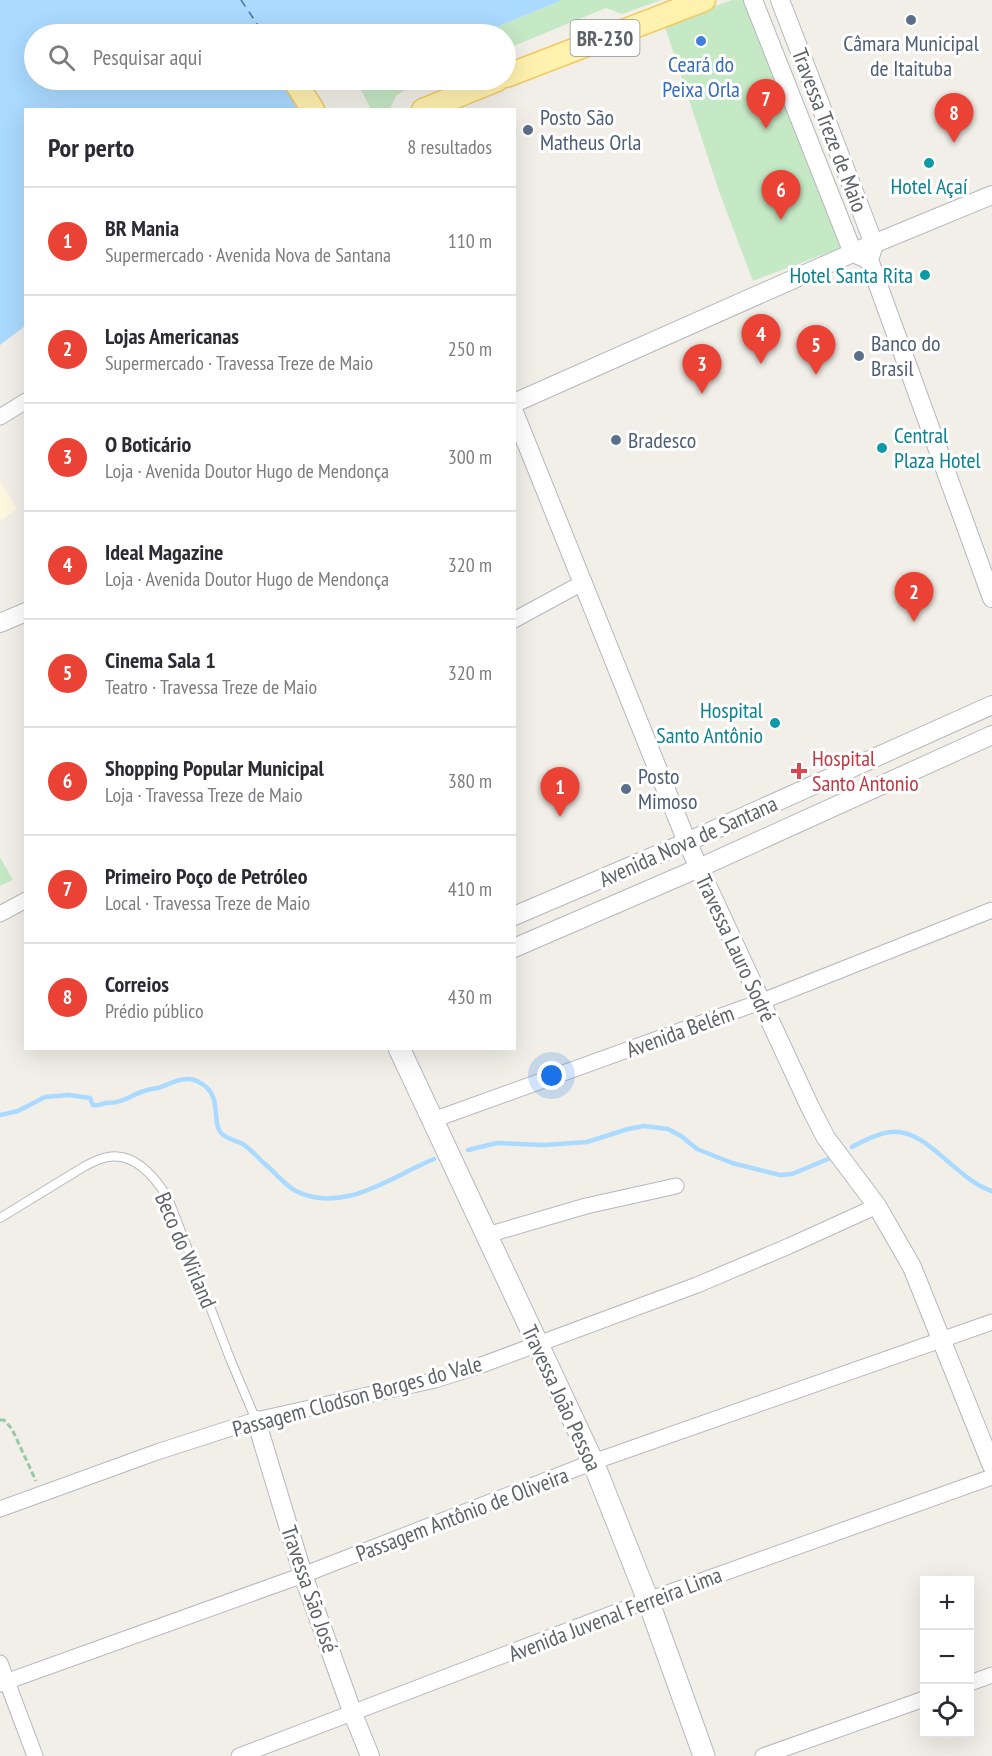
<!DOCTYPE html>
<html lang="pt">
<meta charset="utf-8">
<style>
body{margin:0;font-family:"PT Sans Narrow",sans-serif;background:#f2f2f3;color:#2b2b33}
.controls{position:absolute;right:18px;bottom:18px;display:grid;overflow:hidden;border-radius:0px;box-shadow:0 6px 24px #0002}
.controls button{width:54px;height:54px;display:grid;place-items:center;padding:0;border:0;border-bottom:2px solid #e1e1e2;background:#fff;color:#2b2b33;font:30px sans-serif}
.you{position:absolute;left:552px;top:1076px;width:21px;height:21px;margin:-15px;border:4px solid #fff;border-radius:50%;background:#1a73e8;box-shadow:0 0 0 9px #1a73e833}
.badge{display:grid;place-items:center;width:39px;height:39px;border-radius:50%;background:#ea4335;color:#fff;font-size:20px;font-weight:700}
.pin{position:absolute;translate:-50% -50px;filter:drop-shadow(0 2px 3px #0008)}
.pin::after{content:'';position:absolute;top:32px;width:21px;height:18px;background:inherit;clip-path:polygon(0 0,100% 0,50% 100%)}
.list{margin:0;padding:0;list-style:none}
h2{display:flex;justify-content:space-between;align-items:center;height:78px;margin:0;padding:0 24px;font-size:26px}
h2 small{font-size:20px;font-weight:400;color:#7c7c81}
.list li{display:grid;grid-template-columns:39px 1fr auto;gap:18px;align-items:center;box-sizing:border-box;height:108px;padding:0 24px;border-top:2px solid #e1e1e2}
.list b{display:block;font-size:22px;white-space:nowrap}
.list p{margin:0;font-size:20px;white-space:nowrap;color:#7c7c81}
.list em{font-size:20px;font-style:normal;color:#7c7c81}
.icon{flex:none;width:33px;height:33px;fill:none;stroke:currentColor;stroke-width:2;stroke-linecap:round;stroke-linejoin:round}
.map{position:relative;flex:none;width:992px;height:1756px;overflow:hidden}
.search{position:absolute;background:#fff;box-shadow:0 6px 24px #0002;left:24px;top:24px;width:492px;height:66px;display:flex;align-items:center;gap:15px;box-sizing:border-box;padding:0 21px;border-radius:33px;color:#7c7c81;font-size:22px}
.panel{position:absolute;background:#fff;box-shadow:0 6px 24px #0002;left:24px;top:108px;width:492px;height:942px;border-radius:0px}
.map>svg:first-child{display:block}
</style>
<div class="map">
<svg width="992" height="1756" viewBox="0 0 992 1756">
<rect width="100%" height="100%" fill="#f1efe8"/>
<path fill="#fef7e0" d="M0,481L17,509L0,521Z"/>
<g fill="#c5e8c5">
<path d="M562,0H661L622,14L606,8L506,49V34H480Z"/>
<path d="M732,0H745L843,247L753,281L720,194L664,24Z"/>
<path d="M369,80H430L410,87L396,96L390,109H371L359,86Z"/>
<path d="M0,857L13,880L0,886Z"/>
</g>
<path fill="#aadaff" d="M0,0H562L480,34H34V80H329L300,100L296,109L26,110L25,326L0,345Z"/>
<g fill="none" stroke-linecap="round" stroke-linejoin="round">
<g stroke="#aadaff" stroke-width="4.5">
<path d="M0,1115L18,1111L45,1097L69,1095L90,1098L93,1105C98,1106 101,1104 106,1103C123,1103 129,1096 144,1091C149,1089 154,1089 158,1088C170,1084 184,1075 197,1081C225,1094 210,1120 221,1133C227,1139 234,1140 241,1143C250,1148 258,1158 265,1164C276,1173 284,1185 296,1191C343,1215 392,1176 434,1159"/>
<path d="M852,1147C863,1141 878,1133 891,1132C927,1128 956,1180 992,1191"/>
<path d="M468,1150L497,1143L544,1145L587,1142L628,1129L644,1126L668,1129L681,1136L697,1149L732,1163L780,1175L792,1174L828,1159"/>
</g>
<path stroke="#4174aa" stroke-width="1.5" stroke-dasharray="8 6" stroke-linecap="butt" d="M241,0L264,34"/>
<defs>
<path id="service" d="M0,1218L85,1166C93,1162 100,1158 108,1157C135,1152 155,1177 168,1198L231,1361L256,1420"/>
<g id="minor">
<path d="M0,417L26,401"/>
<path d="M514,620L584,582"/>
<path d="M0,914L26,900"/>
<path d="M433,1120L760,1002L992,910"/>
<path d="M487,1235L586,1206L676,1186"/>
<path d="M0,1509L157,1452L256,1420L435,1380L476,1367L697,1285L789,1246L877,1206"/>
<path d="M0,1663L35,1756"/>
<path d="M970,1683L992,1675"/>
<path d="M0,1684L303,1575L593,1462L992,1322"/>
<path d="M239,1756L648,1600L992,1477"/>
<path d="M763,1756L924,1699"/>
</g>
<g id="tertiary">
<path d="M753,0L853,253L865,258"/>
<path d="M780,0L874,244L869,260L992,598"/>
<path d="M514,403L866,247L992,195"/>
<path d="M514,412L687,842L810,1107L826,1138L877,1206L912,1267L992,1466"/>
<path d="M0,623L26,612"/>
<path d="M514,916L687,842L992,705"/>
<path d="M514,948L699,868L992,735"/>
<path d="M256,1420L303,1575L353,1714L370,1756"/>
</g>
<path id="secondary" d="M399,1048L593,1462L648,1600L704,1756"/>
<g id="primary">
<path d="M506,76L704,0"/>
<path d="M294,80L313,110"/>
<path d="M423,110L497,80"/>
</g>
</defs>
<use href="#service" stroke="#b5b8bc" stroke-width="10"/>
<use href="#minor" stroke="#b5b8bc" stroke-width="17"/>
<use href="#tertiary" stroke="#b5b8bc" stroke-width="20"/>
<use href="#secondary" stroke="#b6babf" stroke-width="23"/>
<use href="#primary" stroke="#f2c960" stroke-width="25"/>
<path stroke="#9cc7a9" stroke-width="3" stroke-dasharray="6 3" stroke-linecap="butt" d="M0,1420H4L12,1429L36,1481"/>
<use href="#service" stroke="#fff" stroke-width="8"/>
<use href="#minor" stroke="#fff" stroke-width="15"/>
<use href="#tertiary" stroke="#fff" stroke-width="18"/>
<use href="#secondary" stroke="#fff" stroke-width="21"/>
<use href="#primary" stroke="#fff2af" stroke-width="22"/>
</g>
<g fill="#5c6f8a" stroke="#fff" stroke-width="2">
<circle cx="911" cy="20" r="6"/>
<circle cx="528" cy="130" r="6"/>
<circle cx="859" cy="356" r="6"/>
<circle cx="616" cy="440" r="6"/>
<circle cx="626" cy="789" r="6"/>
</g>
<circle fill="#3f7fe0" stroke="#fff" stroke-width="2" cx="701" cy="41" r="6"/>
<g fill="#0f9aa8" stroke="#fff" stroke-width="2">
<circle cx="929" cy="163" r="6"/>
<circle cx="925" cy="275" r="6"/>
<circle cx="882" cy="448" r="6"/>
<circle cx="775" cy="723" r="6"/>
</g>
<path fill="#e0444e" stroke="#fff" stroke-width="2" d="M796 762h6v6h6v6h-6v6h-6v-6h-6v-6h6z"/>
<g text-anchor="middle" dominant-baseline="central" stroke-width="6" stroke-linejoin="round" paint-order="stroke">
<rect fill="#fff" stroke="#8f9295" stroke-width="1.5" x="570.5" y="20" width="69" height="36" rx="4.5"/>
<g font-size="21" font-weight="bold" fill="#5f6368">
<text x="605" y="38">BR-230</text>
</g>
<g font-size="22" fill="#4e5e75" stroke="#fff" text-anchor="start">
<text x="911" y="43" text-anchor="middle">Câmara Municipal<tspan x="911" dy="25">de Itaituba</tspan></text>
<text x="540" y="117">Posto São<tspan x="540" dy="25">Matheus Orla</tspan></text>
<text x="871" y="343">Banco do<tspan x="871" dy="25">Brasil</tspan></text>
<text x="628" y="440">Bradesco</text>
<text x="638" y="776">Posto<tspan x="638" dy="25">Mimoso</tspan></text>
</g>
<g font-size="22" fill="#366cbe" stroke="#fff">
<text x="701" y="64">Ceará do<tspan x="701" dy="25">Peixa Orla</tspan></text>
</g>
<g font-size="22" fill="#5f6368" stroke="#fff">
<text transform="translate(830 130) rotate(69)">Travessa Treze de Maio</text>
<text transform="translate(688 841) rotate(-24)">Avenida Nova de Santana</text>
<text transform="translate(736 948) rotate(65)">Travessa Lauro Sodré</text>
<text transform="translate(680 1031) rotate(-20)">Avenida Belém</text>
<text transform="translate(186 1250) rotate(67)">Beco do Wirland</text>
<text transform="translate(357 1396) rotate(-15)">Passagem Clodson Borges do Vale</text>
<text transform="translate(562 1398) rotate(65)">Travessa João Pessoa</text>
<text transform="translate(462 1514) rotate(-21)">Passagem Antônio de Oliveira</text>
<text transform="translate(310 1589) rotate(71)">Travessa São José</text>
<text transform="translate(615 1614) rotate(-21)">Avenida Juvenal Ferreira Lima</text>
</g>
<g font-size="22" fill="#0d838f" stroke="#fff" text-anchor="end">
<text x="929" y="186" text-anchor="middle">Hotel Açaí</text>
<text x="913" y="275">Hotel Santa Rita</text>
<text x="894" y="435" text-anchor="start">Central<tspan x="894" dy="25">Plaza Hotel</tspan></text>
<text x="763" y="710">Hospital<tspan x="763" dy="25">Santo Antônio</tspan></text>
</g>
<g font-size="22" fill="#be3a42" stroke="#fff" text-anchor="start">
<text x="812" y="758">Hospital<tspan x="812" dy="25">Santo Antonio</tspan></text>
</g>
</g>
</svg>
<div class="controls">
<button>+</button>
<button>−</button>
<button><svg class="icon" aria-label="locate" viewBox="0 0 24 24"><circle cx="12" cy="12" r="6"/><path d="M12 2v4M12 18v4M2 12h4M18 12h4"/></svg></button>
</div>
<div class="you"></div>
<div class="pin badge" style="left:560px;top:817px">1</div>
<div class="pin badge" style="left:914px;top:622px">2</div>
<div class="pin badge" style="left:702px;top:394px">3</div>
<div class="pin badge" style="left:761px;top:364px">4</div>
<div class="pin badge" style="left:816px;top:375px">5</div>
<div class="pin badge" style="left:781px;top:220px">6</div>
<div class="pin badge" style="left:766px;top:129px">7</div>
<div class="pin badge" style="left:954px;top:143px">8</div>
<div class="search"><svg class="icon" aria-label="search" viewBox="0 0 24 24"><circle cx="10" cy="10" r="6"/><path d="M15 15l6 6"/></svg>Pesquisar aqui</div>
<section class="panel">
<h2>Por perto<small>8 resultados</small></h2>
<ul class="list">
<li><span class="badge">1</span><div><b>BR Mania</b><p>Supermercado · Avenida Nova de Santana</p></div><em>110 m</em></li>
<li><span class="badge">2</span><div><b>Lojas Americanas</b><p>Supermercado · Travessa Treze de Maio</p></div><em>250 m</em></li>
<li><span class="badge">3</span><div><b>O Boticário</b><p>Loja · Avenida Doutor Hugo de Mendonça</p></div><em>300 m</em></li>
<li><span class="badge">4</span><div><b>Ideal Magazine</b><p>Loja · Avenida Doutor Hugo de Mendonça</p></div><em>320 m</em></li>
<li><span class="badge">5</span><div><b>Cinema Sala 1</b><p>Teatro · Travessa Treze de Maio</p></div><em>320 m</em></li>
<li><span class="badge">6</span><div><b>Shopping Popular Municipal</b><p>Loja · Travessa Treze de Maio</p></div><em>380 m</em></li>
<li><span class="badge">7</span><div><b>Primeiro Poço de Petróleo</b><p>Local · Travessa Treze de Maio</p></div><em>410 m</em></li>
<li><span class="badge">8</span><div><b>Correios</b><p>Prédio público</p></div><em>430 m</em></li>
</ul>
</section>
</div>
